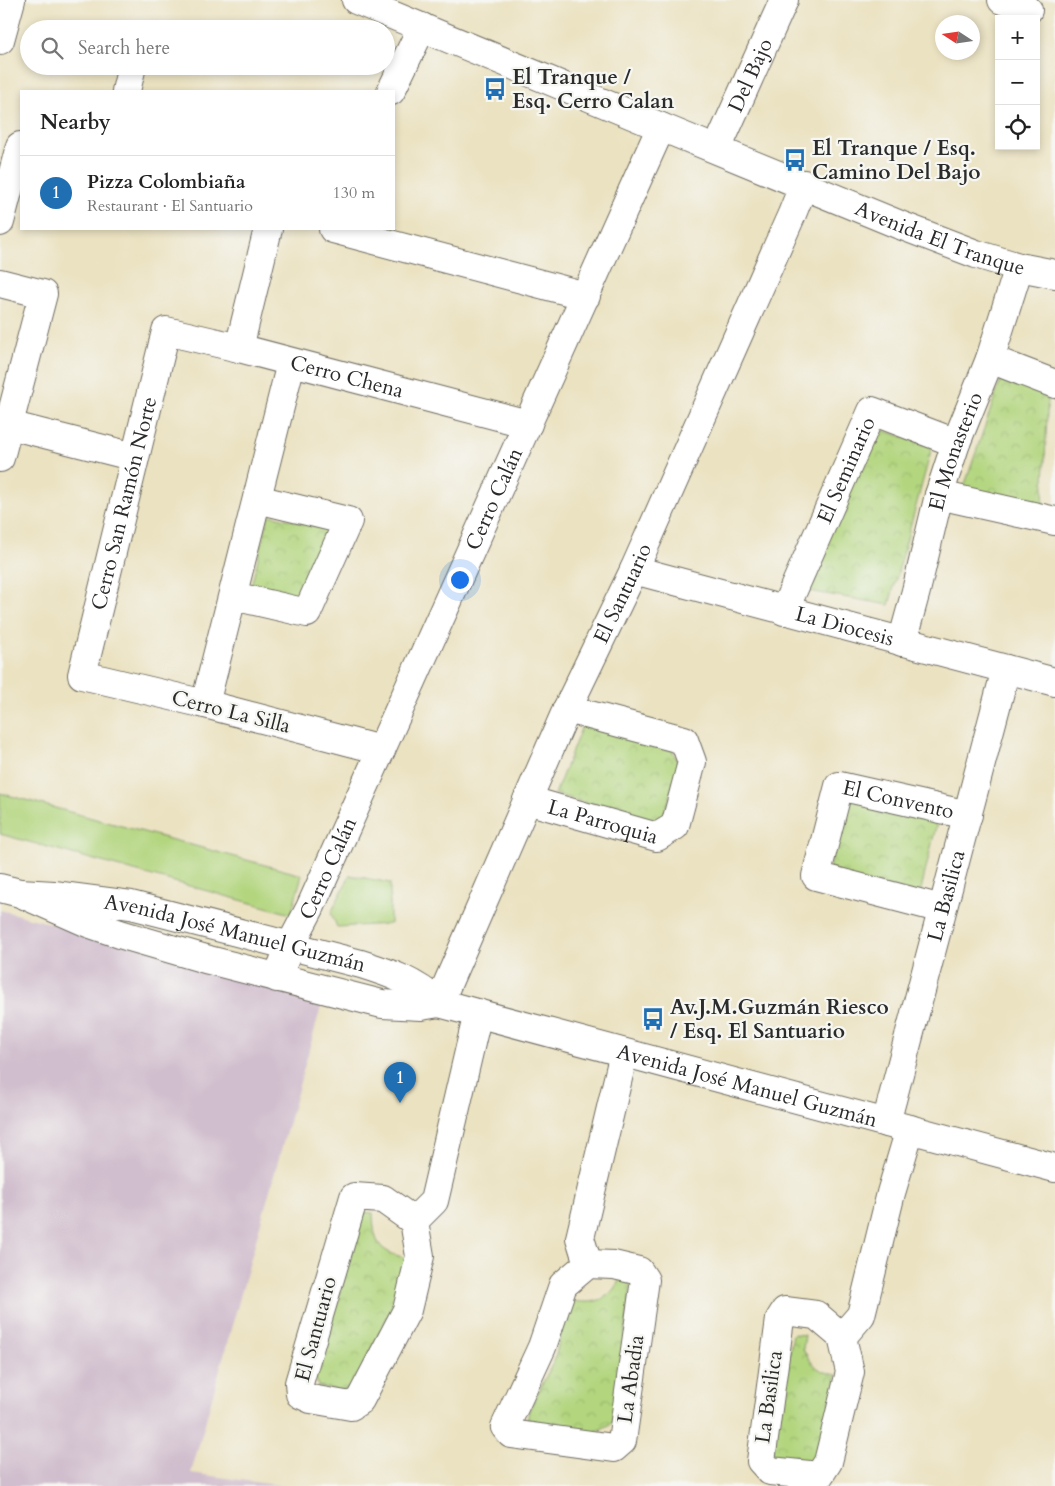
<!DOCTYPE html>
<meta charset="utf-8">
<style>
body{margin:0;font-family:Cardo,serif;background:#f6f6f6;color:#222}
.controls{position:absolute;right:15px;top:15px;display:grid;overflow:hidden;border-radius:0px;box-shadow:0 2px 8px #0003}
.controls button{width:45px;height:45px;display:grid;place-items:center;padding:0;border:0;border-bottom:1px solid #e0e0e0;background:#fff;color:#222;font:25px sans-serif}
.compass{position:absolute;left:935px;top:15px;width:45px;height:45px;border-radius:50%;background:#fff;box-shadow:0 2px 8px #0003;rotate:282deg}
.you{position:absolute;left:459px;top:579px;width:18px;height:18px;margin:-12px;border:4px solid #fff;border-radius:50%;background:#1a73e8;box-shadow:0 0 0 8px #1a73e833}
.badge{display:grid;place-items:center;width:32px;height:32px;border-radius:50%;background:#1f6fb2;color:#fff;font-size:16px;font-weight:700}
.pin{position:absolute;translate:-50% -41px;filter:drop-shadow(0 1px 2px #0008)}
.pin::after{content:'';position:absolute;top:26px;width:18px;height:15px;background:inherit;clip-path:polygon(0 0,100% 0,50% 100%)}
.list{margin:0;padding:0;list-style:none}
h2{display:flex;justify-content:space-between;align-items:center;height:65px;margin:0;padding:0 20px;font-size:21px}
h2 small{font-size:16px;font-weight:400;color:#767676}
.list li{display:grid;grid-template-columns:32px 1fr auto;gap:15px;align-items:center;box-sizing:border-box;height:75px;padding:0 20px;border-top:1px solid #e0e0e0}
.list b{display:block;font-size:19px;white-space:nowrap}
.list p{margin:0;font-size:16px;white-space:nowrap;color:#767676}
.list em{font-size:16px;font-style:normal;color:#767676}
.icon{flex:none;width:28px;height:28px;fill:none;stroke:currentColor;stroke-width:2;stroke-linecap:round;stroke-linejoin:round}
.map{position:relative;flex:none;width:1055px;height:1486px;overflow:hidden}
.search{position:absolute;background:#fff;box-shadow:0 2px 8px #0003;left:20px;top:20px;width:375px;height:55px;display:flex;align-items:center;gap:12px;box-sizing:border-box;padding:0 18px;border-radius:28px;color:#767676;font-size:19px}
.panel{position:absolute;background:#fff;box-shadow:0 2px 8px #0003;left:20px;top:90px;width:375px;height:140px;border-radius:0px}
.map>svg:first-child{display:block}
</style>
<div class="map">
<svg width="1055" height="1486" viewBox="0 0 1055 1486">
<defs>
<pattern id="park-crowns" width="20" height="18" patternUnits="userSpaceOnUse" patternTransform="scale(1.25)"><rect width="20" height="18" fill="#b2d57e"/><path d="M2 6a3 3 0 1 1 6 0M12 15a3 3 0 1 1 6 0" fill="none" stroke="#99b76d"/></pattern>
</defs>
<rect width="100%" height="100%" fill="#f6f6f2"/>
<filter id="ink" filterUnits="userSpaceOnUse"><feTurbulence type="fractalNoise" baseFrequency=".02" numOctaves="2"/><feDisplacementMap in="SourceGraphic" scale="10" xChannelSelector="R" yChannelSelector="G"/><feConvolveMatrix kernelMatrix="1 2 1 2 8 2 1 2 1" color-interpolation-filters="sRGB"/></filter>
<filter id="wash" filterUnits="userSpaceOnUse"><feTurbulence type="fractalNoise" baseFrequency=".0096" numOctaves="4" result="noise"/><feDisplacementMap in="SourceGraphic" scale="20" xChannelSelector="R" yChannelSelector="G"/><feGaussianBlur stdDeviation="1.12" result="paint"/><feColorMatrix in="noise" values="0 0 0 0 0 0 0 0 0 0 0 0 0 0 0 0 0 1.4 0 .05"/><feComposite in="paint" operator="in"/></filter>
<g filter="url(#wash)">
<rect width="100%" height="100%" fill="#ebe2c1"/>
<path fill="#d0bdcd" d="M0,910L324,996L191,1473L283,1486H0Z"/>
<g fill="#b2d57e" stroke="#6e8054">
<path d="M0,793L302,875L291,914L0,834Z"/>
<path d="M350,875L390,883V924L337,927L331,913Z"/>
</g>
<g fill="url(#park-crowns)" stroke="#6e8054">
<path d="M1002,376L1048,391L1043,507L963,490Z"/>
<path d="M877,428L932,447L889,605L803,590Z"/>
<path d="M269,515L330,529L299,599L250,590Z"/>
<path d="M582,726L672,750L679,766L663,819L650,821L555,794Z"/>
<path d="M846,796L938,818L920,894L828,873Z"/>
<path d="M364,1212L373,1213C374,1242 377,1251 406,1258L399,1293L353,1387L342,1391L318,1386L314,1375Z"/>
<path d="M621,1276L632,1278L613,1423L591,1434L527,1422L529,1410L555,1359L568,1300C594,1305 610,1302 621,1276Z"/>
<path d="M793,1334L805,1335L803,1349C813,1366 817,1371 837,1375L818,1458L809,1468L770,1460Z"/>
</g>
</g>
<g filter="url(#ink)">
<g fill="none" stroke-linecap="round" stroke-linejoin="round">
<defs>
<g id="minor">
<path d="M1002,0L1028,10"/>
<path d="M0,40L11,0"/>
<path d="M126,91L132,66"/>
<path d="M391,91L422,27"/>
<path id="s1" d="M717,149L784,0"/>
<path d="M0,222L20,146"/>
<path d="M333,229L586,296"/>
<path d="M0,283L43,294L0,458"/>
<path d="M239,348L268,229"/>
<path d="M990,359L1055,384"/>
<path d="M9,425L135,457"/>
<path d="M939,495L1055,521"/>
<path id="s2" d="M634,570L1055,682"/>
<path d="M233,596L307,613L348,521L257,499"/>
<path id="s3" d="M784,611L872,411L956,443"/>
<path id="s4" d="M902,642L916,591L939,495L956,443L990,359L1019,267"/>
<path d="M205,704L291,363"/>
<path id="s5" d="M381,750L205,704L82,675L166,331L239,348L528,424"/>
<path id="s6" d="M527,800L657,837L675,826L692,762L684,740L567,709"/>
<path id="s7" d="M942,909L816,876L839,786L968,815"/>
<path id="s8" d="M277,978L290,946L310,908L661,127"/>
<path id="s9" d="M439,1003L567,709L634,570L792,214L804,184"/>
<path id="s10" d="M886,1123L1006,669"/>
<path d="M354,1197L383,1199L414,1221L420,1256L407,1310L360,1400L351,1406L311,1399L300,1394L299,1383Z"/>
<path d="M414,1221L434,1201L478,1013"/>
<path d="M588,1264L614,1265L639,1271L645,1280L622,1441L614,1448L511,1434L505,1427L542,1347L563,1285Z"/>
<path d="M588,1264L580,1238L624,1053"/>
<path d="M785,1311L816,1315L842,1337L850,1372L828,1462L819,1476L770,1471L761,1461L780,1319Z"/>
<path d="M842,1337L861,1315L891,1193L910,1129"/>
</g>
<g id="tertiary">
<path id="s11" d="M356,0L661,127L900,225L976,254L1019,267L1055,274"/>
<path d="M0,888L20,893L88,923L123,935L209,960L382,1004L421,1006L439,1003"/>
<path id="s12" d="M20,893L54,895L131,905L361,964C393,974 413,981 439,1003L1055,1168"/>
</g>
</defs>
<use href="#minor" stroke="#6e6b60" stroke-width="30"/>
<use href="#tertiary" stroke="#6e6b60" stroke-width="30"/>
<use href="#minor" stroke="#fff" stroke-width="28"/>
<use href="#tertiary" stroke="#fff" stroke-width="28"/>
</g>
</g>
<defs>
<symbol id="bus-bare" viewBox="-9 -9 18 18"><path d="M-5-6H5V4H4V6H2V4H-2V6H-4V4H-5ZM-3.5-4V0h7V-4ZM-3.5 1.2v1.5H-2V1.2ZM2 1.2v1.5H3.5V1.2Z" fill="#1f6fb2" stroke="#f6f6f2" stroke-width="2.5" paint-order="stroke"/></symbol>
</defs>
<g fill-rule="evenodd">
<use href="#bus-bare" x="479" y="73" width="32" height="32"/>
<use href="#bus-bare" x="779" y="144" width="32" height="32"/>
<use href="#bus-bare" x="637" y="1003" width="32" height="32"/>
</g>
<g text-anchor="middle" dominant-baseline="central" stroke-width="4.5" stroke-linejoin="round" paint-order="stroke">
<g font-size="21" fill="#2b2b2b" stroke="#f6f6f2">
<text stroke="none"><textPath href="#s1" startOffset="81">Del Bajo</textPath></text>
<text stroke="none"><textPath href="#s11" startOffset="631">Avenida El Tranque</textPath></text>
<text stroke="none"><textPath href="#s5" startOffset="849">Cerro Chena</textPath></text>
<text stroke="none"><textPath href="#s4" startOffset="198">El Monasterio</textPath></text>
<text stroke="none"><textPath href="#s3" startOffset="154">El Seminario</textPath></text>
<text stroke="none"><textPath href="#s8" startOffset="526">Cerro Calán</textPath></text>
<text stroke="none"><textPath href="#s5" startOffset="485">Cerro San Ramón Norte</textPath></text>
<text stroke="none"><textPath href="#s9" startOffset="449">El Santuario</textPath></text>
<text stroke="none"><textPath href="#s2" startOffset="218">La Diocesis</textPath></text>
<text transform="translate(231 712) rotate(14)">Cerro La Silla</text>
<text stroke="none"><textPath href="#s7" startOffset="284">El Convento</textPath></text>
<text stroke="none"><textPath href="#s6" startOffset="79">La Parroquia</textPath></text>
<text stroke="none"><textPath href="#s8" startOffset="121">Cerro Calán</textPath></text>
<text stroke="none"><textPath href="#s10" startOffset="235">La Basilica</textPath></text>
<text stroke="none"><textPath href="#s12" startOffset="219">Avenida José Manuel Guzmán</textPath></text>
<text stroke="none"><textPath href="#s12" startOffset="756">Avenida José Manuel Guzmán</textPath></text>
<text transform="translate(316 1329) rotate(-75)">El Santuario</text>
<text transform="translate(631 1379) rotate(-82)">La Abadia</text>
<text transform="translate(769 1397) rotate(-82)">La Basilica</text>
</g>
<g font-size="21" font-weight="bold" fill="#2b2b2b" stroke="#f6f6f2" text-anchor="start">
<text x="512" y="77">El Tranque /<tspan x="512" dy="24">Esq. Cerro Calan</tspan></text>
<text x="812" y="148">El Tranque / Esq.<tspan x="812" dy="24">Camino Del Bajo</tspan></text>
<text x="670" y="1007">Av.J.M.Guzmán Riesco<tspan x="670" dy="24">/ Esq. El Santuario</tspan></text>
</g>
</g>
</svg>
<div class="controls">
<button>+</button>
<button>−</button>
<button><svg class="icon" aria-label="locate" viewBox="0 0 24 24"><circle cx="12" cy="12" r="6"/><path d="M12 2v4M12 18v4M2 12h4M18 12h4"/></svg></button>
</div>
<svg class="compass" viewBox="-18 -18 36 36"><path d="M0-13l5 13h-10z" fill="#e53935"/><path d="M0 13l5-13h-10z" fill="#767676"/></svg>
<div class="you"></div>
<div class="pin badge" style="left:400px;top:1103px">1</div>
<div class="search"><svg class="icon" aria-label="search" viewBox="0 0 24 24"><circle cx="10" cy="10" r="6"/><path d="M15 15l6 6"/></svg>Search here</div>
<section class="panel">
<h2>Nearby<small></small></h2>
<ul class="list">
<li><span class="badge">1</span><div><b>Pizza Colombiaña</b><p>Restaurant · El Santuario</p></div><em>130 m</em></li>
</ul>
</section>
</div>
